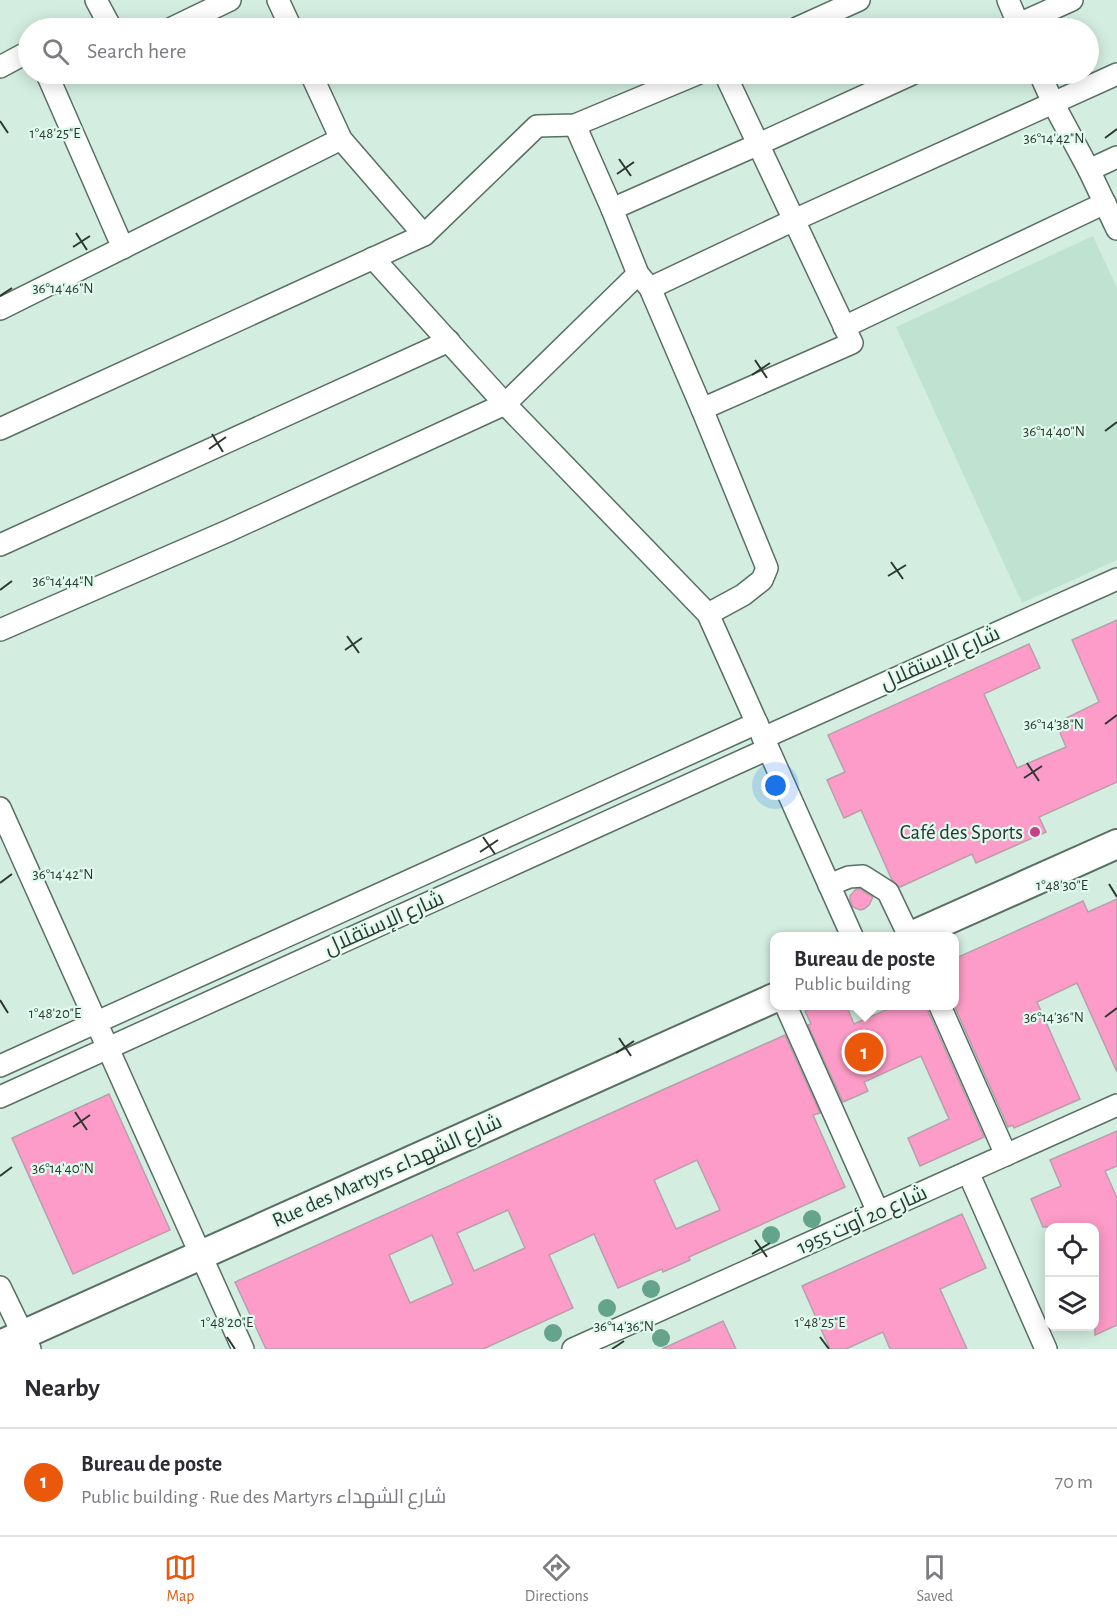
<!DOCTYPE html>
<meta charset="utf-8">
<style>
body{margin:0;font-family:"Alegreya Sans",Cairo,sans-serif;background:#f7f7f7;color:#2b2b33}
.controls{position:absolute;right:18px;bottom:18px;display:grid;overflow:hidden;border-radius:12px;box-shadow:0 3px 15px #0003}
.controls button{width:54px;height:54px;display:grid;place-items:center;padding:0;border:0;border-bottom:2px solid #e1e1e2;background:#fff;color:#2b2b33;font:30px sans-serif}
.you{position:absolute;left:776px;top:786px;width:21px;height:21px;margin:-15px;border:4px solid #fff;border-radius:50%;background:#1a73e8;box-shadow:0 0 0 9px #1a73e833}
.badge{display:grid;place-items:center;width:39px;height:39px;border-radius:50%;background:#ea580c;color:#fff;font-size:20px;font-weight:700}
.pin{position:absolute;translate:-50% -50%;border:3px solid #fff;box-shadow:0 2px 6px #0006}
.popup{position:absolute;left:770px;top:932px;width:189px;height:78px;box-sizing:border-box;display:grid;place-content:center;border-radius:12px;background:#fff;filter:drop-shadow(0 2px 4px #0005);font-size:20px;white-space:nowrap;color:#7c7c81}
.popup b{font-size:22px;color:#2b2b33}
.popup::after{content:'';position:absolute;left:50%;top:100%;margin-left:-12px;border:12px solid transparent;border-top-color:#fff}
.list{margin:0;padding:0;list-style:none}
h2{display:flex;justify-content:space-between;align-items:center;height:78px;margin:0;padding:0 24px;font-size:26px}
h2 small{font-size:20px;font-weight:400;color:#7c7c81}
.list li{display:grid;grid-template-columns:39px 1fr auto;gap:18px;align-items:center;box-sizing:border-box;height:108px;padding:0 24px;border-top:2px solid #e1e1e2}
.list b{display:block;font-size:22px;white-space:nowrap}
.list p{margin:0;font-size:20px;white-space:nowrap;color:#7c7c81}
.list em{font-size:20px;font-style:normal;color:#7c7c81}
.icon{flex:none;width:33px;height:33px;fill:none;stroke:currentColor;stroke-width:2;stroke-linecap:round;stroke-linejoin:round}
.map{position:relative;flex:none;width:1117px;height:1349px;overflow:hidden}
.search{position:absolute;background:#fff;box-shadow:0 3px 15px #0003;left:18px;right:18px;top:18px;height:66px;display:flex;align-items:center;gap:15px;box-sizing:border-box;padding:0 21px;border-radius:33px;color:#7c7c81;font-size:22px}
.sheet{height:186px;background:#fff}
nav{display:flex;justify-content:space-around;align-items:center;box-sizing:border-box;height:84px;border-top:2px solid #e1e1e2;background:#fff;font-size:16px;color:#7c7c81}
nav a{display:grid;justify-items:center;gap:3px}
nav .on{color:#ea580c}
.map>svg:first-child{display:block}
</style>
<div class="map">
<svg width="1117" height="1349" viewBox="0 0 1117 1349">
<rect width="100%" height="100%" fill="#d3eee0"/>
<path fill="#c0e3d1" d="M1093,236L1117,288V560L1022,603L896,327Z"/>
<g fill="#fd9cc8" stroke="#b99faa" stroke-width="1.5" fill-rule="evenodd">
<path d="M1117,620V782L1039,817L1046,832L976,863L972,854L900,887L892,880L861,810L844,818L827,780L845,772L828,735L1029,644L1040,668L984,694L1017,768L1066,747L1056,723L1099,702L1072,640Z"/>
<path d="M856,889H860L873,897L869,905L864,909L860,910L853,907L850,900V896Z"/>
<path d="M1117,899V1072L1077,983L1037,1002L1080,1099L1014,1128L1013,1125L1008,1127L954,1005V959L1083,901L1088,912Z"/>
<path d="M818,1005H846L854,1024L897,1005H927L928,1011L984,1137L920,1166L908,1138L949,1119L921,1056L864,1082L868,1091L843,1102L808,1025L811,1024L805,1011Z"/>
<path d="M785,1035L820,1113L813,1115L845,1187L689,1257L690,1260L663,1272L662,1269L618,1288L594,1234L549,1255L573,1308L483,1349H266L235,1282ZM697,1160L720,1210L676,1229L654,1180ZM508,1210L525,1248L474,1271L457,1233ZM432,1235L453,1284L410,1303L389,1255Z"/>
<path d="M109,1094L170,1230L73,1274L12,1138Z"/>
<path d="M1117,1131V1166L1105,1171L1117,1198V1325L1095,1335V1227H1043L1031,1199L1061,1186L1050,1160Z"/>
<path d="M962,1214L986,1268L940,1289L967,1349H890L883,1332L846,1349H830L802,1286Z"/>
<path d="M723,1321L736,1349H662Z"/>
</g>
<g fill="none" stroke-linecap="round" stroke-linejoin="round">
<defs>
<g id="minor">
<path d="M96,0L111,28"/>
<path d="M278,0L291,28"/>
<path d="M1008,0L1020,28"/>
<path d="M172,28L230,0"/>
<path d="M797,28L859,0"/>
<path d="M1010,28L1072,0"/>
<path d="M0,67L28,52"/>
<path d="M47,74L123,248"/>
<path d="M311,74L341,139L424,235"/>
<path d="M1040,74L1053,103L1089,170L1117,229"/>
<path d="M575,125L612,209L638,274L650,288L702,409L767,568L762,580L743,595L708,614"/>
<path d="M1089,170L1117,157"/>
<path d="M612,209L759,144L912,74"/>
<path d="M373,258L505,404L708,614L852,936"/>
<path d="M650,288L794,220L1117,74"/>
<path d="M0,309L341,139"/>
<path d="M844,327L1105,203"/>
<path d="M702,409L852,343L725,74"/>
<path d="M0,429L424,235L537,126L575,125L697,74"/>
<path d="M0,545L449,341"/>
<path d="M0,630L228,531L505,404L638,274"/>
<path d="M763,738L1117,579"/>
<path d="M0,808L243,1349"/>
<path d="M829,885L849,877L863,876L888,892L909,936"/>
<path d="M786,1006L878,1212"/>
<path d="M940,1006L1006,1155"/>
<path d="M0,1066L757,723"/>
<path d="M0,1097L768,749"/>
<path d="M968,1172L1046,1349"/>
<path d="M0,1287L30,1349"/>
<path d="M573,1349L1117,1105"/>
</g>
<g id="secondary">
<path d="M911,936L1117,844"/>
<path d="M0,1345L774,998"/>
</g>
</defs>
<use href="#minor" stroke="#586f64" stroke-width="24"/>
<use href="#secondary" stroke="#586f64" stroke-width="32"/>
<use href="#minor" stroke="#fff" stroke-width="21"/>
<use href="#secondary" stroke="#fff" stroke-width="28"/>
</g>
<g fill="#64a38c">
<circle cx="812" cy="1219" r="9"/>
<circle cx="771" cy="1235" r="9"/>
<circle cx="651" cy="1289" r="9"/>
<circle cx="607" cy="1308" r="9"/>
<circle cx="553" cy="1333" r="9"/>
<circle cx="661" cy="1338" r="9"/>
</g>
<path fill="none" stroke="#2d3832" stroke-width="2" d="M0,121L8,133M1105,138L1117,129M619,159L631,176M617,174L634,162M76,233L87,250M73,247L90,236M0,296L12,288M755,360L767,378M752,375L770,363M1105,431L1117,422M212,434L223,452M209,449L226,437M891,562L903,579M888,576L906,565M0,590L12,581M347,636L359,653M345,650L362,638M1105,724L1117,715M1027,763L1039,781M1024,778L1042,766M483,837L495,854M480,852L498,840M0,883L12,874M1109,884L1117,897M0,1000L8,1013M1105,1017L1117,1008M619,1038L631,1056M616,1053L634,1041M75,1112L87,1130M73,1127L90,1115M0,1176L12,1167M755,1240L767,1257M752,1254L770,1243M227,1337L235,1349M820,1337L829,1349M612,1349L624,1341"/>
<circle fill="#c54288" stroke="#e0fbed" stroke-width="2" cx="1035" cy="832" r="6"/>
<g text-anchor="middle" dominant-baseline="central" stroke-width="4.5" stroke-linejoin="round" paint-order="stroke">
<g font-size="21" fill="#2d3832" stroke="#e0fbed">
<text transform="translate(940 658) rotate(-24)">شارع الإستقلال</text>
<text transform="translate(384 923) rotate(-24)">شارع الإستقلال</text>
<text transform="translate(387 1171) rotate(-24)">Rue des Martyrs شارع الشهداء</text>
<text transform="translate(862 1220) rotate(-24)">شارع 20 أوت 1955</text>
</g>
<g font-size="21" fill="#2d3832" stroke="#e0fbed" text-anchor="end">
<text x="1023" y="832">Café des Sports</text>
</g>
</g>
<g font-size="15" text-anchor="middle" fill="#2d3832" stroke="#e0fbed" stroke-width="4.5" stroke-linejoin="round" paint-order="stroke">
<text x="55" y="138">1°48'25"E</text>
<text x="1054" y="143">36°14'42"N</text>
<text x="63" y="293">36°14'46"N</text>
<text x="1054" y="436">36°14'40"N</text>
<text x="63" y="586">36°14'44"N</text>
<text x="1054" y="729">36°14'38"N</text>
<text x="63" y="879">36°14'42"N</text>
<text x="1062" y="890">1°48'30"E</text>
<text x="55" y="1018">1°48'20"E</text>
<text x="1054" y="1022">36°14'36"N</text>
<text x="63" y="1173">36°14'40"N</text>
<text x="227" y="1327">1°48'20"E</text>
<text x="820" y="1327">1°48'25"E</text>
<text x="624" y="1331">36°14'36"N</text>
</g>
</svg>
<div class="controls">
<button><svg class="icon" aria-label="locate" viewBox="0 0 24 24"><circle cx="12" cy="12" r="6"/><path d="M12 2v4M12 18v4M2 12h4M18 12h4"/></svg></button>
<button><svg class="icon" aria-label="layers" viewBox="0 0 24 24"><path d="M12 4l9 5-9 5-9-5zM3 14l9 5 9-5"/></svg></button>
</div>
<div class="you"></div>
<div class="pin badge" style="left:864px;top:1052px">1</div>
<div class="popup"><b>Bureau de poste</b>Public building</div>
<div class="search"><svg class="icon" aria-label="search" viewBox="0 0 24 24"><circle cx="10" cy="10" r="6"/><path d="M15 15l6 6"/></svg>Search here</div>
</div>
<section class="sheet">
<h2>Nearby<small></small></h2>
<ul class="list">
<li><span class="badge">1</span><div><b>Bureau de poste</b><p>Public building · Rue des Martyrs شارع الشهداء</p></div><em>70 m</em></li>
</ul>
</section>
<nav>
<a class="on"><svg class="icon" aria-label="map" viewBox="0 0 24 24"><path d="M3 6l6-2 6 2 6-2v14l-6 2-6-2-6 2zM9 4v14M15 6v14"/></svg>Map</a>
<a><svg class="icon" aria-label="directions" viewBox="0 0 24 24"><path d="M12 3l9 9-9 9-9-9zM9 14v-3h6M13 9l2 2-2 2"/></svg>Directions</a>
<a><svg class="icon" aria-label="saved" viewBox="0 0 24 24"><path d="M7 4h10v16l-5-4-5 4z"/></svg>Saved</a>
</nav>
